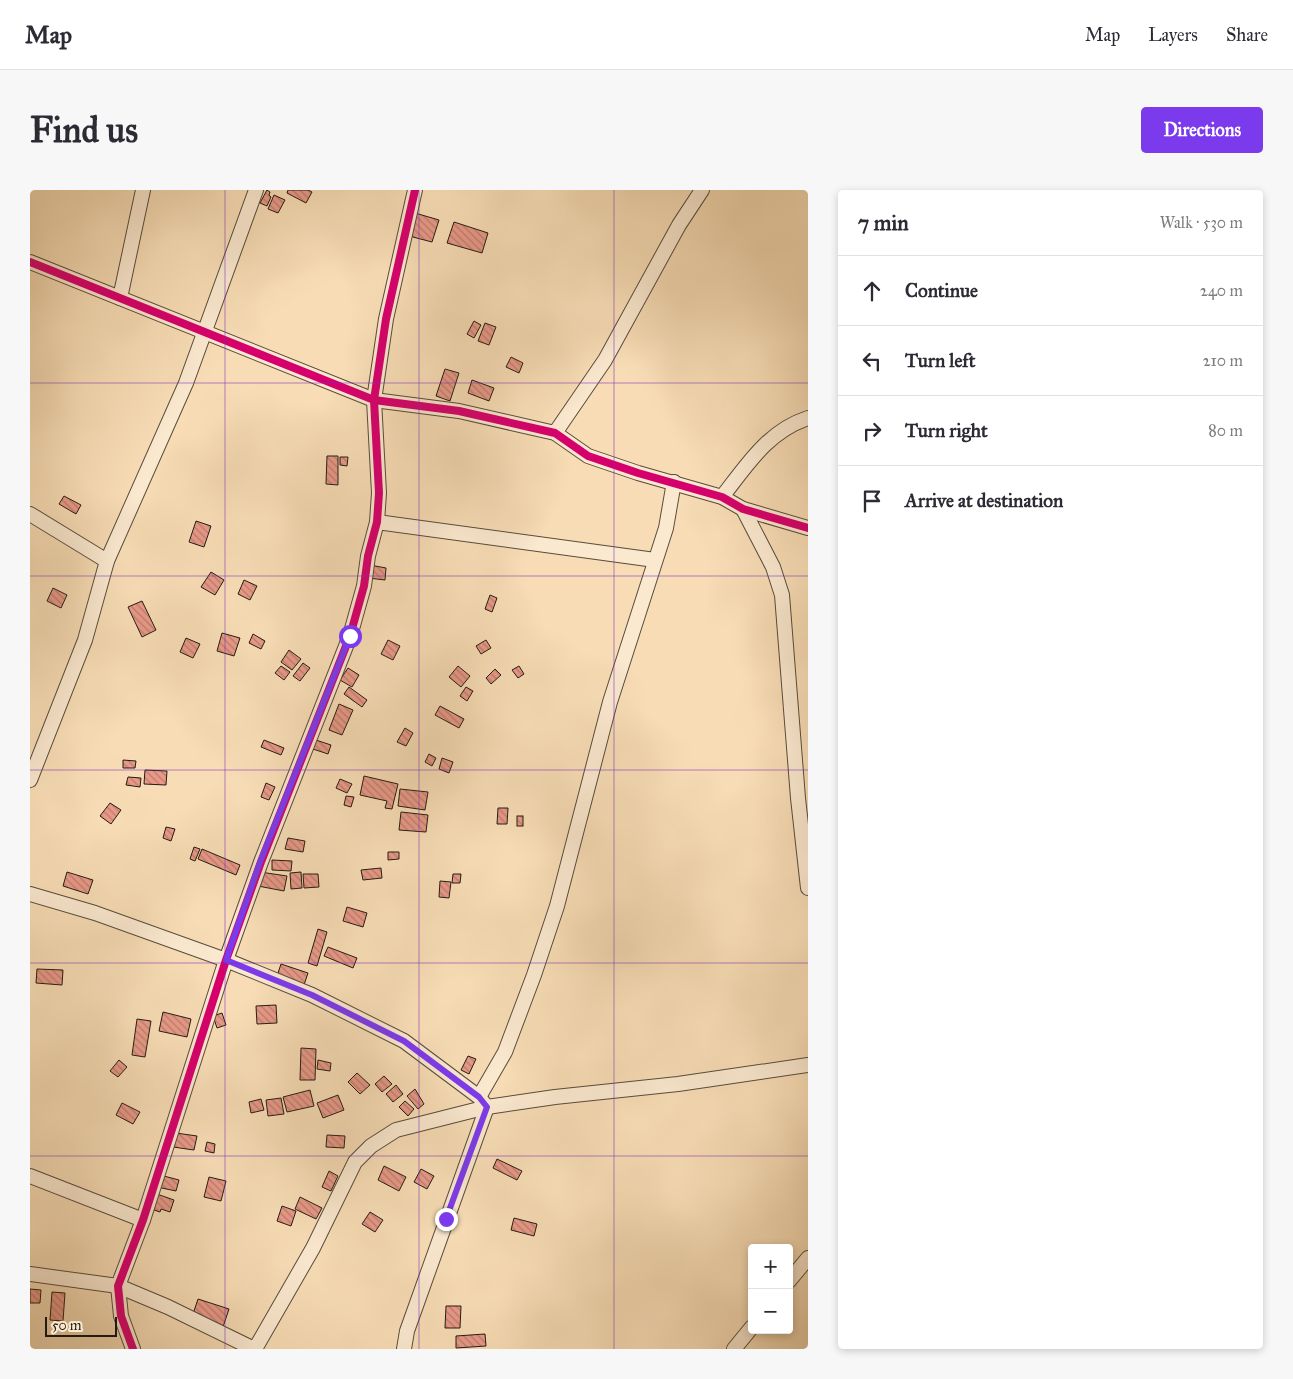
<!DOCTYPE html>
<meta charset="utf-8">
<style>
body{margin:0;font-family:"IM FELL Great Primer",serif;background:#f7f7f7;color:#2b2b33}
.controls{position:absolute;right:15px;bottom:15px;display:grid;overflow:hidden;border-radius:5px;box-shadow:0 2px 8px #0003}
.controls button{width:45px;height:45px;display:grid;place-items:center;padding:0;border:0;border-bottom:1px solid #e1e1e2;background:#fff;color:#2b2b33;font:25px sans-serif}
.scale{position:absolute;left:15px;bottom:12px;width:72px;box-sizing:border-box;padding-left:5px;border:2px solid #231c12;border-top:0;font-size:14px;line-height:18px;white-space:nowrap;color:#231c12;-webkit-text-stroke:4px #fae8cf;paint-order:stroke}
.stop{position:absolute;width:15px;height:15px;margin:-11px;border:4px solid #7c3aed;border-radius:50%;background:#fff}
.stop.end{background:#7c3aed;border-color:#fff;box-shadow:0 1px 5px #0008}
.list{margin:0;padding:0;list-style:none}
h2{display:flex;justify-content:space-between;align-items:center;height:65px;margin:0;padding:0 20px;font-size:21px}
h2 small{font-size:16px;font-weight:400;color:#7c7c81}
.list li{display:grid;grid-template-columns:32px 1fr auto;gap:15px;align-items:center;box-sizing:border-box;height:70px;padding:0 20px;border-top:1px solid #e1e1e2}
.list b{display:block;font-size:19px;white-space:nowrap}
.list em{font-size:16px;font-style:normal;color:#7c7c81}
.icon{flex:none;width:28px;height:28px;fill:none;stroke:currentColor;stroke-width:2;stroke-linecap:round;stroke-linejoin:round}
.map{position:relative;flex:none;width:778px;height:1159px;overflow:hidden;border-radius:5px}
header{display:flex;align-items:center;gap:30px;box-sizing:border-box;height:70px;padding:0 25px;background:#fff;border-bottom:1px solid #e1e1e2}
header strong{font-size:24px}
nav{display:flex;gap:28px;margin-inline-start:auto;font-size:18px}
.intro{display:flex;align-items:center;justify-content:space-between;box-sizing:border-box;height:120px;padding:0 30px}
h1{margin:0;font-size:35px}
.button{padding:12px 22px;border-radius:5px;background:#7c3aed;color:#fff;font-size:18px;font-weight:700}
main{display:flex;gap:30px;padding:0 30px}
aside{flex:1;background:#fff;border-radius:5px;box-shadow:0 2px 8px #0003}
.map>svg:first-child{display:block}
</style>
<header>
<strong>Map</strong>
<nav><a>Map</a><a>Layers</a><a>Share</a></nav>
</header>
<div class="intro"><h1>Find us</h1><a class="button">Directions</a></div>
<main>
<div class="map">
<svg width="778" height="1159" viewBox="0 0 778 1159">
<defs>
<pattern id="building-back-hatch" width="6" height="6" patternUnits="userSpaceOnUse" patternTransform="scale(1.25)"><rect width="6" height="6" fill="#e89988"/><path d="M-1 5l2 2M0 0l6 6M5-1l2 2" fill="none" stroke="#bc7c6e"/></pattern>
</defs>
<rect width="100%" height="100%" fill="#f7dcb5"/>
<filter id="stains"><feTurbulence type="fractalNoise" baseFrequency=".004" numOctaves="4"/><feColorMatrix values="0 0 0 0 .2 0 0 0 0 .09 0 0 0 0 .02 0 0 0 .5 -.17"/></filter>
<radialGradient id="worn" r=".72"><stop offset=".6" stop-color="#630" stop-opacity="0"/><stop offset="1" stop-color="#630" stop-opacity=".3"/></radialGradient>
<g fill="url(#building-back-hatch)" stroke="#231c12">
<path d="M237,0L240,2L239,5L241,7L237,16L230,13Z"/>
<path d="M258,0H278L282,2L276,13L257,3Z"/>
<path d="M244,5L255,10L248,23L238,19Z"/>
<path d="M385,23L409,30L402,52L379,46Z"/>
<path d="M424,32L458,43L452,63L417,53Z"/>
<path d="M444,131L451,135L444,148L437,144Z"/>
<path d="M455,133L466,137L459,155L448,151Z"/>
<path d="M481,167L493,173L489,183L476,177Z"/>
<path d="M415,179L429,183L420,211L406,206Z"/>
<path d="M442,190L464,198L459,211L438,203Z"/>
<path d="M297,266H308V295L296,294Z"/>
<path d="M310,267H318L317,276L310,275Z"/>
<path d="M34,306L51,315L46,324L29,314Z"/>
<path d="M166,331L181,336L174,357L159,352Z"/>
<path d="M340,375L356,378L355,390L338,388Z"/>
<path d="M181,382L194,390L185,405L171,397Z"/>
<path d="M214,390L227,396L220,410L208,404Z"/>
<path d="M23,398L37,405L31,418L17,411Z"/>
<path d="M460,405L467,408L462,422L455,419Z"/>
<path d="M112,411L126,440L112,447L98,417Z"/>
<path d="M192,443L210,448L204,466L187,461Z"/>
<path d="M223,444L235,451L231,459L219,453Z"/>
<path d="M156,448L170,454L163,468L150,462Z"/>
<path d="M358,450L370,456L363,470L351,464Z"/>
<path d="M456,450L461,458L451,464L446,456Z"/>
<path d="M259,460L271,469L262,480L251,472Z"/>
<path d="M273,473L280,478L270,491L263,486Z"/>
<path d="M251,476L260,482L254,490L245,483Z"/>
<path d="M428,476L440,486L431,497L419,487Z"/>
<path d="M489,476L494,484L488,488L482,480Z"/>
<path d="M318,478L329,485L322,497L310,490Z"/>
<path d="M465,479L471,485L461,494L456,488Z"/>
<path d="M319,497L337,510L332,517L314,504Z"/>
<path d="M436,497L443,501L437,511L430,506Z"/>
<path d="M309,514L323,520L312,545L299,540Z"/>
<path d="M410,516L434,529L429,538L405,525Z"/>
<path d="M375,538L383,543L376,556L367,552Z"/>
<path d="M283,549L301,555L298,564L280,558Z"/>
<path d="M234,550L254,558L251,565L231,557Z"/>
<path d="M399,564L406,568L402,576L395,572Z"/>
<path d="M412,568L423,572L419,583L409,579Z"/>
<path d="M93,570L106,571L105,578H93Z"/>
<path d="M115,580L137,581L136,595L114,594Z"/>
<path d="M334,586L368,594L362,619L355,618L357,611L330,605Z"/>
<path d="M98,587L111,588L110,597L96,595Z"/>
<path d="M310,589L322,594L317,603L306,598Z"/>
<path d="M236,593L245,597L239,610L231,607Z"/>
<path d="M370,599L398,602L395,620L368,616Z"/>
<path d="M316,606L324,607L321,617L314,615Z"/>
<path d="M80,613L91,620L81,634L70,626Z"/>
<path d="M468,618H478L477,634H467Z"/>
<path d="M371,622L398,625L396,642L369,640Z"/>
<rect x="487" y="626" width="6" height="10"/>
<path d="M136,637L145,639L141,651L133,648Z"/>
<path d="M258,648L275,651L273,662L255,659Z"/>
<path d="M164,657L170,659L165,671L160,669Z"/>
<path d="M172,659L210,675L206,685L168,669Z"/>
<path d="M358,662H369V669L358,670Z"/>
<path d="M242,670L262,671L261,681L242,680Z"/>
<path d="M351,678L352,688L333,690L331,680Z"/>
<path d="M37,682L63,690L58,704L33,696Z"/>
<path d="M230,682L257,686L254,701L228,696Z"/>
<path d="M271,682L272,698L261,699L260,683Z"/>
<path d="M273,684H288L289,697L274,698Z"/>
<path d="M423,684H431L430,693H422Z"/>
<path d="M410,691L421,692L419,708L409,707Z"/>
<path d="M317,717L337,723L333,737L313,731Z"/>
<path d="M288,739L297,742L287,776L278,773Z"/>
<path d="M298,757L327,768L323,778L294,766Z"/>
<path d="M251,774L278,783L273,798L246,789Z"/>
<path d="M7,779L33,780L32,795L6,793Z"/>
<path d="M246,815L247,833L227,834L226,816Z"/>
<path d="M133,822L161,829L157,847L129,841Z"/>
<path d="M192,823L196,835L187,838L183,826Z"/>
<path d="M107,829L121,831L115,867L102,865Z"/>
<path d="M271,858L286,859L285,890H270Z"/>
<path d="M438,866L446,869L439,884L431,880Z"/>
<path d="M89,870L97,877L88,887L80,881Z"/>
<path d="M288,870L301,873L300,881L287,879Z"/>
<path d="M327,883L340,895L330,904L318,892Z"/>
<path d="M354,886L362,894L352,902L345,894Z"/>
<path d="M366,895L373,904L363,912L356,904Z"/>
<path d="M385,899L394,914L388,919L377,906Z"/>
<path d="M280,900L284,916L257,922L253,907Z"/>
<path d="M308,905L314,920L293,928L287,913Z"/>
<path d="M251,908L254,924L238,926L236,910Z"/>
<path d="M231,909L234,920L221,923L219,912Z"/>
<path d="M375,911L384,919L378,926L369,917Z"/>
<path d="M92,913L110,922L103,934L86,925Z"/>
<path d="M146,943L167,946L164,960L143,957Z"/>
<path d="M297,945L315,946L314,958L296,957Z"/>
<path d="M177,952L185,954L184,963L175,961Z"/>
<path d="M467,969L492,981L487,990L463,978Z"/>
<path d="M354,976L376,987L369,1001L348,990Z"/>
<path d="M391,979L404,986L397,999L384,992Z"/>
<path d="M299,981L308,986L301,1001L292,997Z"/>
<path d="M130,985L149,990L146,1001L127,997Z"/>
<path d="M179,987L196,991L191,1011L174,1007Z"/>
<path d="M124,1003L144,1010L140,1022L131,1019L130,1022L124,1020Z"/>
<path d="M270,1007L292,1018L286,1029L265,1019Z"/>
<path d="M252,1016L266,1021L261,1036L247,1031Z"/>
<path d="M340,1022L353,1030L345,1042L332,1034Z"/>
<path d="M484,1028L507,1034L504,1046L481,1040Z"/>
<path d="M0,1099L11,1100L10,1113H0Z"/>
<path d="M22,1102L35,1103L33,1131L20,1130Z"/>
<path d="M168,1109L199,1119L193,1137L162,1127Z"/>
<path d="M416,1116H431L430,1138H415Z"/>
<path d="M455,1144L456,1156L426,1158V1146Z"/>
</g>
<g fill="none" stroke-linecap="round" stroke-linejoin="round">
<defs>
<g id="minor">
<path d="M0,72L344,210L429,221L525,243L558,266L608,283L692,307L713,319L778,338"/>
<path d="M90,108L113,0"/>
<path d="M525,243L575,170L649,35L672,0"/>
<path d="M692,307C717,275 738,241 778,228"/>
<path d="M713,319L743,377L752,405L768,608L778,698"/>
<path d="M0,324L77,371"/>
<path d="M347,332L625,370"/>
<path d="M0,590L55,450L77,371L156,193L226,0"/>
<path d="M0,704L65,723L196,770L282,805L374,851L449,907L457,917L377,1141L374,1159"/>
<path d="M449,907L475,862L504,785L527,716L580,512L636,338L644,292"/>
<path d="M0,986L113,1030"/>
<path d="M0,1084L88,1096L138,1117L224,1159"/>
<path d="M759,1091L778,1068"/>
<path d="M103,1159L91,1126L88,1096L113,1030L196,770L231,672L320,446L334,396L338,366L347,332L349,303L344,210L356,129L385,0"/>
<path d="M225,1159L283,1058L325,972L341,956L366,940L457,917L525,907L648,894L778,875"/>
<path d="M704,1159L722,1137"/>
</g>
</defs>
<use href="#minor" stroke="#584c3b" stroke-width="16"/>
<use href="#minor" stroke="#fae8cf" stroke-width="14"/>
<defs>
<g id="cycleway">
<path d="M0,72L344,210L429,221L525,243L558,266L608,283L692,307L713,319L778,338"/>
<path d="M103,1159L91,1126L88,1096L113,1030L196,770L231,672L320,446L334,396L338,366L347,332L349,303L344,210L356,129L385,0"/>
</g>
</defs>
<use href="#cycleway" stroke="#fae8cf" stroke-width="11"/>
<use href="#cycleway" stroke="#d6006c" stroke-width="8"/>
</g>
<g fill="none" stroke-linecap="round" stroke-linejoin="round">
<path stroke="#7c3aed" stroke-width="6" d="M320,446L230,672L196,770L282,805L374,851L449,907L457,917L416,1029"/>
</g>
<path fill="none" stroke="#7b2cbf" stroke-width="1" stroke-opacity="0.55" d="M195,0V1159M389,0V1159M584,0V1159M0,193H778M0,386H778M0,580H778M0,773H778M0,966H778"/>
<rect width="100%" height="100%" filter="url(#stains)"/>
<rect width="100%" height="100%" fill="url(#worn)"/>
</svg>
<div class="controls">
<button>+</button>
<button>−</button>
</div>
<div class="scale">50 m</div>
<div class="stop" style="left:320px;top:446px"></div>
<div class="stop end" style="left:416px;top:1029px"></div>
</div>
<aside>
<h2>7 min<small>Walk · 530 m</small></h2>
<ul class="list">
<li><svg class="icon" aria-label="ahead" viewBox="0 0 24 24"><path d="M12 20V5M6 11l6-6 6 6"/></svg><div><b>Continue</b></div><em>240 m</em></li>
<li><svg class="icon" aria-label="left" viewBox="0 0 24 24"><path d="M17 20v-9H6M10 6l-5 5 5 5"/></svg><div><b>Turn left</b></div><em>210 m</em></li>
<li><svg class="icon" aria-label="right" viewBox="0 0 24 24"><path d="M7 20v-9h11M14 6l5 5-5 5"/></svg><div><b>Turn right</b></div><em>80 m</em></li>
<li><svg class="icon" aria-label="arrive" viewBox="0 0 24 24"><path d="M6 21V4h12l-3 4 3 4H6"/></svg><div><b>Arrive at destination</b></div></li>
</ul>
</aside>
</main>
